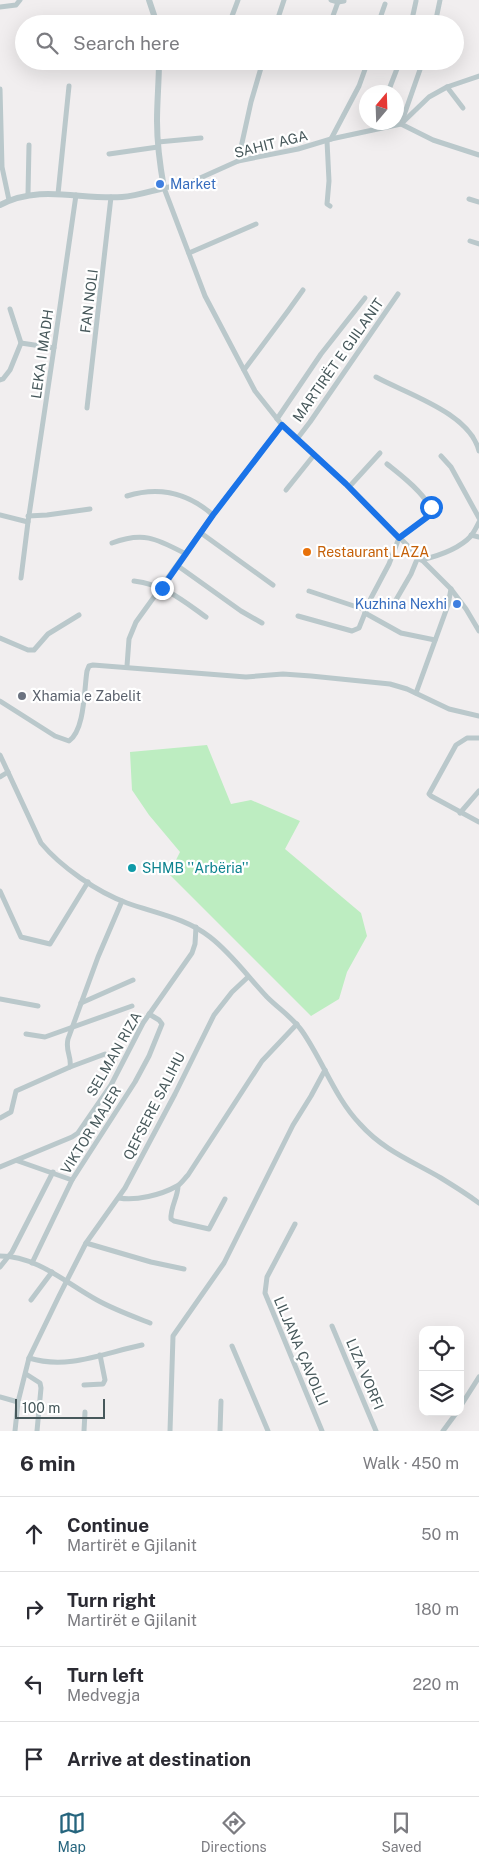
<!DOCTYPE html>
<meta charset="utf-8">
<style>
body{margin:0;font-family:"Public Sans",sans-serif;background:#f7f7f7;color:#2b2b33}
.controls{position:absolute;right:15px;bottom:15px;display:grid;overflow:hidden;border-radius:10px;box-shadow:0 5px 20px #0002}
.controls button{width:45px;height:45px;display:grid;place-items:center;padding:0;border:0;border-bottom:1px solid #e1e1e2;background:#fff;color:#2b2b33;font:25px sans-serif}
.compass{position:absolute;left:359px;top:85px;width:45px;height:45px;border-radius:50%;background:#fff;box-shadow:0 5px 20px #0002;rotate:19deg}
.scale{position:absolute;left:15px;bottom:12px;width:90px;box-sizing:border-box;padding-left:5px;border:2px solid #47585b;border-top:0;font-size:14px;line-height:18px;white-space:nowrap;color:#47585b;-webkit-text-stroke:4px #fff;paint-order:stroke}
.stop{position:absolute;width:15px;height:15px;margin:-11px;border:4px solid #1a73e8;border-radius:50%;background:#fff}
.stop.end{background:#1a73e8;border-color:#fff;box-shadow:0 1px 5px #0008}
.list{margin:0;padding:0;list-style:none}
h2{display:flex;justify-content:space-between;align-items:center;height:65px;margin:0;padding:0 20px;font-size:21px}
h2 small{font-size:16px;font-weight:400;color:#7c7c81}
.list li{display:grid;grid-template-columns:32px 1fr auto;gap:15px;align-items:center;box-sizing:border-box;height:75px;padding:0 20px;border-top:1px solid #e1e1e2}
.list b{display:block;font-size:19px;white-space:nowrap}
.list p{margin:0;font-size:16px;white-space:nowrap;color:#7c7c81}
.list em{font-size:16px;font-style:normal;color:#7c7c81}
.icon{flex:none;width:28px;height:28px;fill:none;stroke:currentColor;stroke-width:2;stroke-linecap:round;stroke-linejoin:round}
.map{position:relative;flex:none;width:479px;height:1431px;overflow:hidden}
.search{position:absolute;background:#fff;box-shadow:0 5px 20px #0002;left:15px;right:15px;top:15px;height:55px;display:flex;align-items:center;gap:12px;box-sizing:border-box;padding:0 18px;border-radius:28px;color:#7c7c81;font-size:19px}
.sheet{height:365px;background:#fff}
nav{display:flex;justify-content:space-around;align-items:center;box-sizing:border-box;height:70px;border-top:1px solid #e1e1e2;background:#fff;font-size:14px;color:#7c7c81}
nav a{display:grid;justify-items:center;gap:2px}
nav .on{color:#26657e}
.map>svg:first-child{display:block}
</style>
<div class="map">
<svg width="479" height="1431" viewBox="0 0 479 1431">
<rect width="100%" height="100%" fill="#f1eeef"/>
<path fill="#bdedc1" d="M207,745L231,804L251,800L300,821L285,849L361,913L367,936L347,972L339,999L311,1016L169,874L180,852L149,815L132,790L130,752Z"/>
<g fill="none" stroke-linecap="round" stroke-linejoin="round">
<g stroke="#bac8cb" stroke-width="5">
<path d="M331,0L338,2L344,1"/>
<path d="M0,7L16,5L20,0"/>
<path d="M229,24L238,0"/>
<path d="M276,24L284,0"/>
<path d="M330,24L338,2"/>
<path d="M378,24L385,4"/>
<path d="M411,24L416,1"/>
<path d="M435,24L440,0"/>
<path d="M479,76L447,87L429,97L401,124L331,139L298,149L238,161L189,183L164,188L205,296L255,391L282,425L346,484L451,589L466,609L479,631"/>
<path d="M447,87L463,108"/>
<path d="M0,89L2,167L9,200"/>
<path d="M388,92L400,61"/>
<path d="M402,121L423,61"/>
<path d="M401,124L433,140L479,155"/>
<path d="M331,139L359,86L368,61"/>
<path d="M327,141L329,181L327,204L330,206"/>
<path d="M158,142L201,138"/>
<path d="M109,154L158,147"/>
<path d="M238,161L251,102L263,61"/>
<path d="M28,194L29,145"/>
<path d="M58,194L69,86"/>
<path d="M469,199L479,202"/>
<path d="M470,241L479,244"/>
<path d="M189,253L256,224"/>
<path d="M10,309L21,343L54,348"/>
<path d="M244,370L288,311L303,290"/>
<path d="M376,377C407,394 470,413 479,451"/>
<path d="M0,380L3,379L10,370L21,343"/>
<path d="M87,408L111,197"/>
<path d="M277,419L321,354L365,298"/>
<path d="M297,439L310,422L398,294"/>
<path d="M441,456L451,467L479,518"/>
<path d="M349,487L380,453"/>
<path d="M286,490L314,455"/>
<path d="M127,496C159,486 188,493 213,515"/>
<path d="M0,515L28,522L54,348L76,195"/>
<path d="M28,516L47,515L90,509"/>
<path d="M201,533L273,585"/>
<path d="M471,535L479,537"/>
<path d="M112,543C144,531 157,539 186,554"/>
<path d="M421,560C438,556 459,549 471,536C474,532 477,526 479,522"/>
<path d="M178,566L241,611L262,623"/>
<path d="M21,578L28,522"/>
<path d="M134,581C165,585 182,600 206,617"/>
<path d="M309,591L366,610"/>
<path d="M393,605L411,574L418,557"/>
<path d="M365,613L401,633L435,640"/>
<path d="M298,616L352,631L359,628L371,598L389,564L399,538L430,515C435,500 398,473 387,464"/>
<path d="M0,638L28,650H34L48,634L79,615"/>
<path d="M127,666L129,639L136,622L213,515L282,425"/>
<path d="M416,693L448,605L451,589"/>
<path d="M0,701L55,736L69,741C85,730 84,689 87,671L89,666L93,665L246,677L283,674L311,676L390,684L407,689L449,709L479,716"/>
<path d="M479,738H467L456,745L429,794L431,796L479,822"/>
<path d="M0,755L41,843C61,867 97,892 127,903C155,913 186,918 210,937C232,954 248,977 267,997C279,1009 293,1018 302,1031C323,1061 335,1098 360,1124C383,1150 412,1161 441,1178C454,1186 467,1194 479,1203"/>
<path d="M0,777L8,772"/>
<path d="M460,813L479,791"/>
<path d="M0,891L21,937L50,944L88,882"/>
<path d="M0,999L38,1006"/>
<path d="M81,1003L133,980"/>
<path d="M26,1034L45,1037L132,1006"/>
<path d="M70,1067L105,1054"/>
<path d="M0,1118L11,1112L16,1091L70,1067C72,1057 65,1051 68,1039L98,957L122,901"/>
<path d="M18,1161L72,1180"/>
<path d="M0,1167L72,1137L78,1133L111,1085L143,1023L192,953L195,944L196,927"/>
<path d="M178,1186C178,1197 170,1208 171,1219L174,1221L209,1229L225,1199"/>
<path d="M119,1198C136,1201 161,1195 177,1186C181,1184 184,1179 188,1175L262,1061L297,1024"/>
<path d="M295,1224L267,1277L265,1293L322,1431"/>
<path d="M86,1243L151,1262L184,1269"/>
<path d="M0,1256C37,1256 66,1283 97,1300C113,1309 132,1316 150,1323"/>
<path d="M32,1263L72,1180L135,1082L149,1056L162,1024L159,1020L149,1014"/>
<path d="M0,1267L12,1252L53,1172"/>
<path d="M31,1300L52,1272"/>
<path d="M332,1326L376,1431"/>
<path d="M232,1346L268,1431"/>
<path d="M29,1358C68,1370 104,1353 142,1345"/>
<path d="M26,1374L40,1383L41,1388L37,1431"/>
<path d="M84,1385L103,1384L105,1380L100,1355"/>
<path d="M0,1397L18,1402"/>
<path d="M460,1407L479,1377"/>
<path d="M15,1431L18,1402L29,1358L59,1296L86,1243L125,1188L175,1094L214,1015L232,992L248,977"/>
<path d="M84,1431L85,1412"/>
<path d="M170,1431L173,1336L224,1263L293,1125L311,1096L325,1070"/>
<path d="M220,1431L221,1401"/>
<path d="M443,1431L457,1412"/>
</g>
<g stroke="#bac8cb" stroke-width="6">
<path d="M149,0L157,24"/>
<path d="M0,205C41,184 79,200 122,197C136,196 151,191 164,188C160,166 157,143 157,121C157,101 159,81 159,61"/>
</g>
</g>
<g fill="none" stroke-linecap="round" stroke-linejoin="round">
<path stroke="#1a73e8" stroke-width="6" d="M162,588L213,515L282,425L346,484L399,538L430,515L431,507"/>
</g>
<g fill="#3f7fe0" stroke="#fff" stroke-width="2">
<circle cx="160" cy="184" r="5"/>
<circle cx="457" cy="604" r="5"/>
</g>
<circle fill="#e8710a" stroke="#fff" stroke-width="2" cx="307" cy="552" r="5"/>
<circle fill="#6b7280" stroke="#fff" stroke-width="2" cx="22" cy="696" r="5"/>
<circle fill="#0f9aa8" stroke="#fff" stroke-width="2" cx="132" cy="868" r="5"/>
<g text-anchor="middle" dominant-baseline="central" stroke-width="4.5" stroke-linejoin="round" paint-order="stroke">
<g font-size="14" fill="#47585b" stroke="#fff">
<text transform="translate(271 144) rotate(-14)">SAHIT AGA</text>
<text transform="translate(89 301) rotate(-83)">FAN NOLI</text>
<text transform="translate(42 354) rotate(-82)">LEKA I MADH</text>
<text transform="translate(338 360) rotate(-55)">MARTIRËT E GJILANIT</text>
<text transform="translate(114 1054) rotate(-60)">SELMAN RIZA</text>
<text transform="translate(154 1106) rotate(-63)">QEFSERE SALIHU</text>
<text transform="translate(91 1130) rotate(-58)">VIKTOR MAJER</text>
<text transform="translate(301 1351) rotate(67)">LILJANA ÇAVOLLI</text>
<text transform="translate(365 1374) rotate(67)">LIZA VORFI</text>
</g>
<g font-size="14" fill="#366cbe" stroke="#fff" text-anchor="start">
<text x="170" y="184">Market</text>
<text x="447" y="604" text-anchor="end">Kuzhina Nexhi</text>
</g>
<g font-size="14" fill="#c56008" stroke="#fff" text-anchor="start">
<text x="317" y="552">Restaurant LAZA</text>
</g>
<g font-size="14" fill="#5b616d" stroke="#fff" text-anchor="start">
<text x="32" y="696">Xhamia e Zabelit</text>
</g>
<g font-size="14" fill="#0d838f" stroke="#fff" text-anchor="start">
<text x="142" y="868">SHMB ''Arbëria''</text>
</g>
</g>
</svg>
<div class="controls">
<button><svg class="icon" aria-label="locate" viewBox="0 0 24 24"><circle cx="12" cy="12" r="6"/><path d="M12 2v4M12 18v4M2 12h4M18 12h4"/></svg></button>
<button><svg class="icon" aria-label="layers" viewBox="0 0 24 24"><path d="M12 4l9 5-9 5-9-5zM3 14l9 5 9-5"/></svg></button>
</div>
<svg class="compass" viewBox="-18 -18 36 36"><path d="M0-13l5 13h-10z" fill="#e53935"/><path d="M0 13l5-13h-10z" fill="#7c7c81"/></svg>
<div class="scale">100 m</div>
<div class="stop" style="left:431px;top:507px"></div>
<div class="stop end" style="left:162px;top:588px"></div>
<div class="search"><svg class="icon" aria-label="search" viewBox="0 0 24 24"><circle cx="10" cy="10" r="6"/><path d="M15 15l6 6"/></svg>Search here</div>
</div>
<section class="sheet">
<h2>6 min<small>Walk · 450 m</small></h2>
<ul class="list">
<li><svg class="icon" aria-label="ahead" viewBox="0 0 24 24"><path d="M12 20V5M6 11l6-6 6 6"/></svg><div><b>Continue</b><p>Martirët e Gjilanit</p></div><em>50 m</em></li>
<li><svg class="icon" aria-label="right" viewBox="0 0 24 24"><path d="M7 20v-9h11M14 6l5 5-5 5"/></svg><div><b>Turn right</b><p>Martirët e Gjilanit</p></div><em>180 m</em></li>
<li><svg class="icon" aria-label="left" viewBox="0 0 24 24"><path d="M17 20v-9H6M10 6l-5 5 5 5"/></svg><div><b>Turn left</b><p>Medvegja</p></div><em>220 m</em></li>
<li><svg class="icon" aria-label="arrive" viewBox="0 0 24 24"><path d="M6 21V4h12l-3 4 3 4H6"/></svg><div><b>Arrive at destination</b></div></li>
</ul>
</section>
<nav>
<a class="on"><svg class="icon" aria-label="map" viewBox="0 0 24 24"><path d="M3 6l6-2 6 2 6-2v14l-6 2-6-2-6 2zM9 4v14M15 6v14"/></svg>Map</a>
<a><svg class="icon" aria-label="directions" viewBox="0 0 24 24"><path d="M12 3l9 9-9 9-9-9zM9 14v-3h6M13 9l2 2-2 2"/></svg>Directions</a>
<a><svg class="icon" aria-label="saved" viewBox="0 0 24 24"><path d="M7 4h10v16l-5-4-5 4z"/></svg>Saved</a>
</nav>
